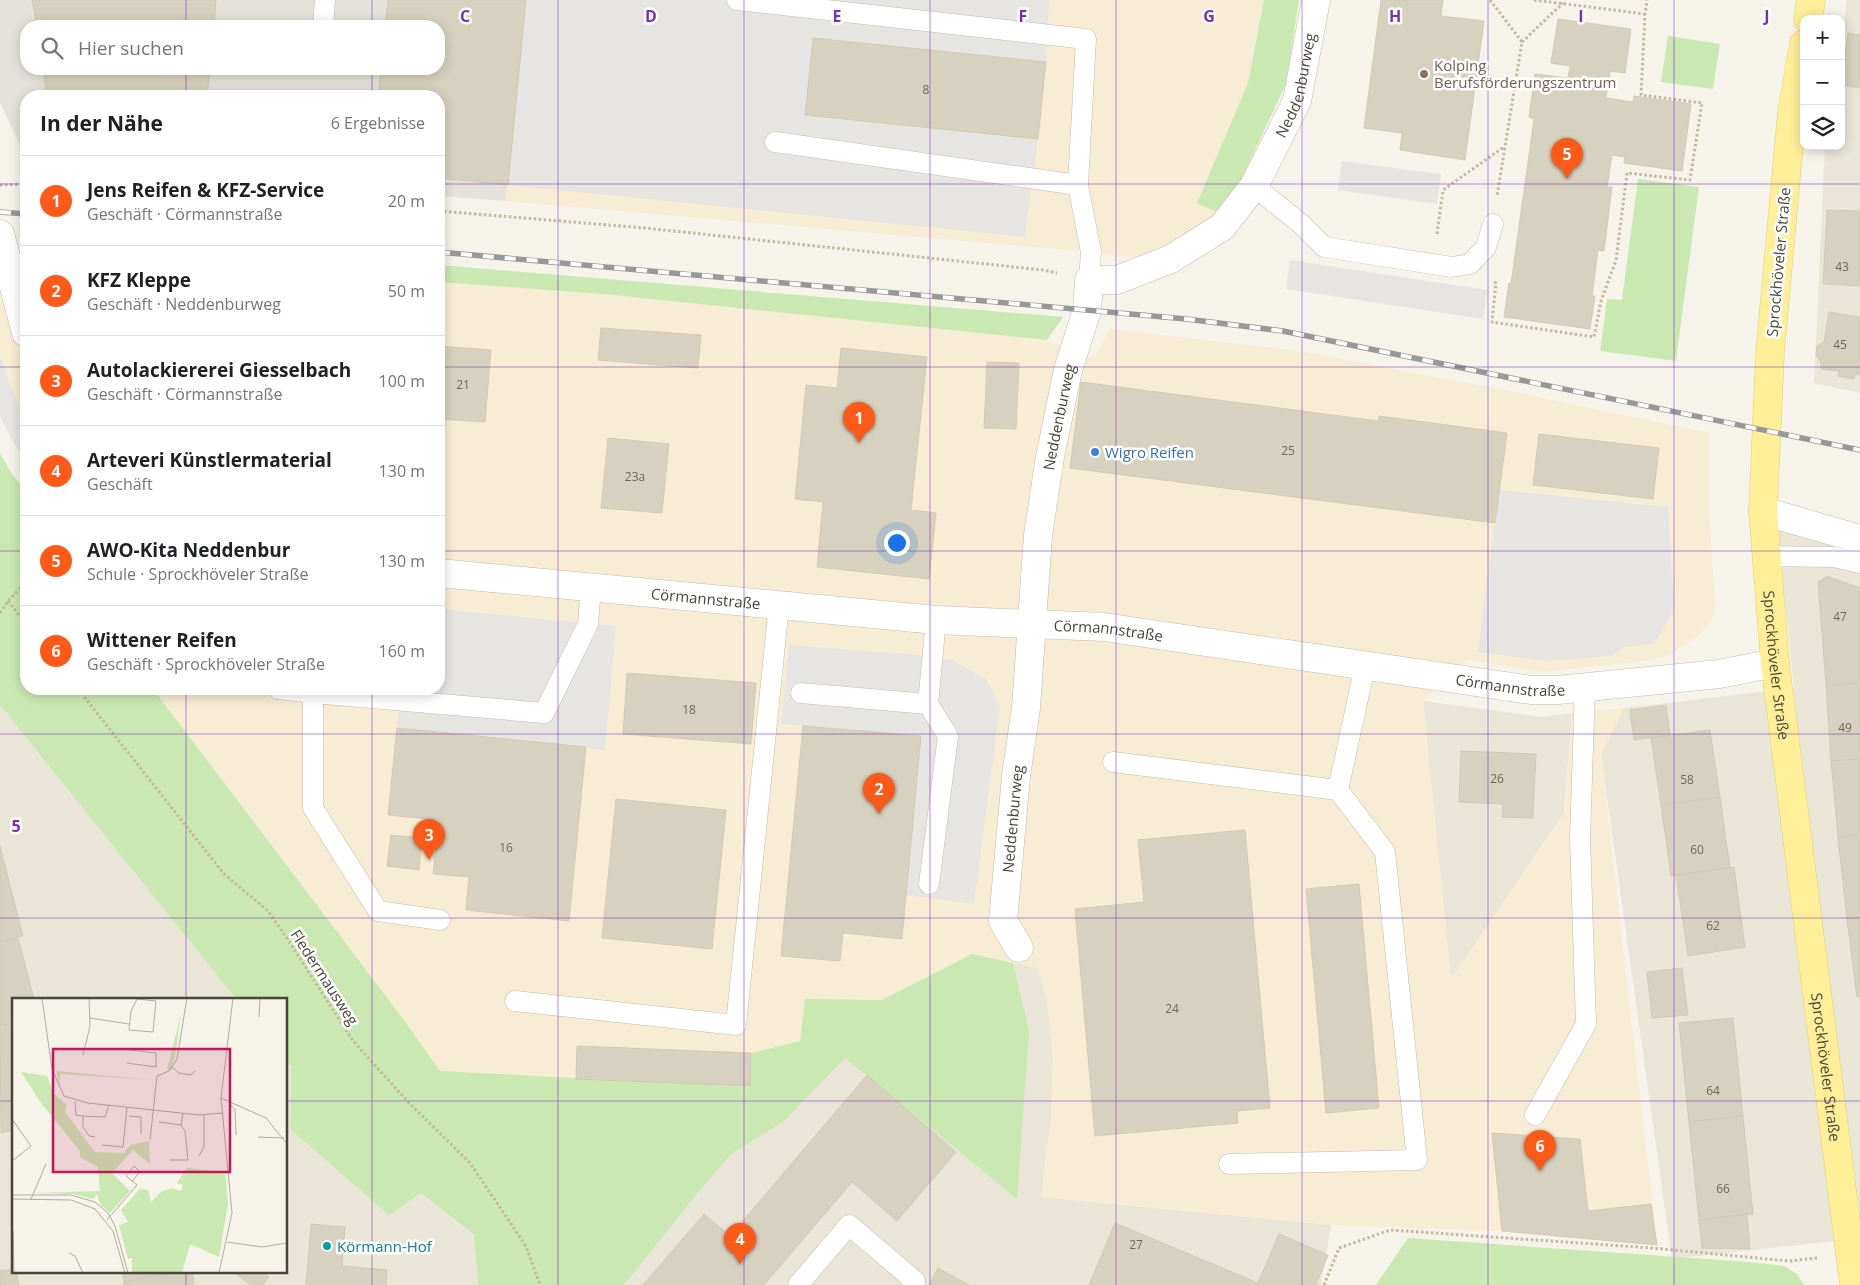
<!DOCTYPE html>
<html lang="de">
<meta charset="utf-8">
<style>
body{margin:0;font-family:"Open Sans",sans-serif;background:#f2f2f2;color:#202124}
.controls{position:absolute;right:15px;top:15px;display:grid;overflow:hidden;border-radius:10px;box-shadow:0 2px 12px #0003}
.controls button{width:45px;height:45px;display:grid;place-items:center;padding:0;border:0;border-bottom:1px solid #e0e0e0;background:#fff;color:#202124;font:25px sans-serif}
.you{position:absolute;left:896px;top:542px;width:18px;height:18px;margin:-12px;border:4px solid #fff;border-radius:50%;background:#1a73e8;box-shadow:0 0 0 8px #1a73e833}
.badge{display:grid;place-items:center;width:32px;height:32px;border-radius:50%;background:#fd5919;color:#fff;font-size:16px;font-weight:700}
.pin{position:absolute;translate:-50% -41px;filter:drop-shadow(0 1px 2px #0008)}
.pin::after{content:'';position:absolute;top:26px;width:18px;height:15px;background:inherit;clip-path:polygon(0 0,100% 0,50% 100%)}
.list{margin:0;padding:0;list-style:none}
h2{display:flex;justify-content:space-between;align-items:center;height:65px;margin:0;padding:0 20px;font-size:21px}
h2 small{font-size:16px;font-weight:400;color:#757577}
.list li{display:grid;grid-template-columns:32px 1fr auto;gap:15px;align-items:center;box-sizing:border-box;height:90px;padding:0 20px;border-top:1px solid #e0e0e0}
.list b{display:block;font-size:19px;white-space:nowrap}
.list p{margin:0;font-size:16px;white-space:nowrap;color:#757577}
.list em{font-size:16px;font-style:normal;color:#757577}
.icon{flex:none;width:28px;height:28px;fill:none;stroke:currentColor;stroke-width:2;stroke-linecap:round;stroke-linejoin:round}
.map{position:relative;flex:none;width:1860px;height:1285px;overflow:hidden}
.search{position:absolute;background:#fff;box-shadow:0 2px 12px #0003;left:20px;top:20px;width:425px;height:55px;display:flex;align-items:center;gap:12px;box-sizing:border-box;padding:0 18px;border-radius:20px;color:#757577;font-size:19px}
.panel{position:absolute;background:#fff;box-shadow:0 2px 12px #0003;left:20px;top:90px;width:425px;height:605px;border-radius:20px}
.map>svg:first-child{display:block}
</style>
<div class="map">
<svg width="1860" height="1285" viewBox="0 0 1860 1285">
<rect width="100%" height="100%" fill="#f5f3ea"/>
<g fill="#e9e6d8">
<path d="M1847,0H1860V393L1814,383L1825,146H1841V48Z"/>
<path d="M1777,528L1860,549V1238L1672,1259L1601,754L1624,708L1794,688Z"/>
<path d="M1423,701L1542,717L1572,713L1564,813L1451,980Z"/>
<path d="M0,705L236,999H14V1271H286V1062L291,1067L290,1129L421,1193L474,1236L478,1285H0Z"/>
<path d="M972,954L1038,968L1047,1000L1053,1058L1051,1117L1041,1197L1331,1225L1321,1285H587L750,1087Z"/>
</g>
<g fill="#f7edd5">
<path d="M526,0H1299L1286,84L1224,216L1146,259L1091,252L505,201Z"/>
<path d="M26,259V420L11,387L0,355V263Z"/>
<path d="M439,282L603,294L1047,340L1094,358L1110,329L1299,351L1515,392L1709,433V507L1715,607L1714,615L1708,626L1695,638L1668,656L1652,660L1543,672L1467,660L1423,701L1451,979L1564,813L1572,713L1624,708L1601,754L1657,1245L1502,1231L1331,1225L1041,1197L1051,1117L1053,1058L1047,1000L1038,968L972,954L882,1000L805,999L800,1041L751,1053L750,1087L440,1071L401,1016L152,689H439Z"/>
</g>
<path fill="#e5e2db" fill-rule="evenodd" d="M0,0H526L505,201L439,196V96H26V157L0,103ZM26,26H439V69H26Z"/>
<g fill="#cae9b2">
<path d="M1264,0H1299L1286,84L1224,216L1197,203L1248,83Z"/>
<path d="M1668,36L1720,44L1713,89L1661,82Z"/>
<path d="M1638,179L1699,187L1676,361L1600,351L1607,299L1622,300Z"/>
<path d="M439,265L1063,317L1047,340L603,294L439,282Z"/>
<path d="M0,453L10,471L26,492V689H153L401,1016L440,1071L750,1087L751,1053L800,1041L805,999L882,1000L972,954L1013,963L1029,1031L1017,1199L845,1058L784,1121L731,1154L696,1195L624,1285H478L474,1235L421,1193L389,1215L290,1129L291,1067L286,1062V999H236L0,705Z"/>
<path d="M1408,1238L1750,1262L1784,1266L1797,1274L1804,1285H1376Z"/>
</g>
<g fill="#e7e5e1">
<path d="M526,0H1049L1046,62L813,38L805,115L1038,139L1025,237L508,185Z"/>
<path d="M1342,161L1441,174L1437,204L1338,190Z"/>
<path d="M1290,260L1487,290L1483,319L1286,289Z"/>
<path d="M0,355L11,387L26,420V461L13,442L0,416Z"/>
<path d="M1499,490L1668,507L1674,610L1654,644L1624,647L1612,656L1546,661L1478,652Z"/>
<path d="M439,609L616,626L605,750L397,728L401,689H439Z"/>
<path d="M789,645L908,654L952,660L986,679L1000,706L974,904L906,895L921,736L781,724Z"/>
</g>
<g fill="#d7d1bf" stroke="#d2cab2">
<path d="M32,0H216L214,26H37Z"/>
<path d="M388,0H526L508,185L439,178V96H378L381,69H439V26H385Z"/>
<path d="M1381,0H1443L1441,16L1484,21L1465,160L1400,150L1402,133L1364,128Z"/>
<path d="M1558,19L1631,29L1625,73L1610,71L1606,98L1633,102L1634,96L1691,104L1682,171L1624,163L1625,157L1612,155L1607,187H1612L1604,251L1598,250L1592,296H1595L1590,329L1504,317L1509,283L1511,284L1534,119L1529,117L1535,74L1568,78L1570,66L1551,63Z"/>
<path d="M1848,33L1860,35V88L1841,85Z"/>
<path d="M813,38L1046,62L1038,139L805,115Z"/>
<path d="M43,69H210L207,96H47Z"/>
<path d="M1827,210L1860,211V286L1823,284Z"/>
<path d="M1829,312L1860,317V375L1855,374L1854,379L1838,376L1839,371L1821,369V362L1816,355L1817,346L1824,342Z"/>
<path d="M601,328L701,335L698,368L598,360Z"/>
<path d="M439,346L491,350L485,422L439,419Z"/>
<path d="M841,348L927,357L911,510L936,513L929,579L817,567L823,502L795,499L806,385L837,388Z"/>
<path d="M987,362L1019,363L1016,429L984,428Z"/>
<path d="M1081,382L1378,421L1379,416L1507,433L1495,523L1070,468Z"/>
<path d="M1539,434L1659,448L1653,499L1533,485Z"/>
<path d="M608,438L669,444L662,513L601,508Z"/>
<path d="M1827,576L1860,588V683L1826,685L1818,582Z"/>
<path d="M627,673L756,683L751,744L623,734Z"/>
<path d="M1860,683V759L1831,761L1826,685Z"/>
<path d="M1666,705L1670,735L1634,740L1630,710Z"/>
<path d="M803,726L921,736L902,939L843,933L840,961L781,956Z"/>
<path d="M397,728L586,747L569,921L466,910L469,877L433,874L439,820L388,815Z"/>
<path d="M1710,730L1720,797L1661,805L1651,738Z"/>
<path d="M1461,751L1536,754L1533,818L1502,817L1503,804L1459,802Z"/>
<path d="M1860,759V835L1838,837L1831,761Z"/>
<path d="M1720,797L1730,868L1671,876L1661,805Z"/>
<path d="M616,799L726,810L712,949L602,938Z"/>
<path d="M1245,830L1270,1108L1237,1111L1238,1123L1095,1136L1075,909L1144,902L1138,840Z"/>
<path d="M391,835L422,838L419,870L387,866Z"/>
<path d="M1860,835V917L1847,919L1838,837Z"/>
<path d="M0,846L23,936L0,942Z"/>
<path d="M1734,867L1745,947L1688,956L1676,875Z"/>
<path d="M1359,884L1379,1108L1326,1113L1306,889Z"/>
<path d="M1860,917V997H1857L1847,919Z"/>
<path d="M18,938L34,999H14V1023L0,1026V942Z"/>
<path d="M1682,968L1688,1015L1652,1018L1647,972Z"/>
<path d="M1733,1018L1743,1116L1689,1122L1679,1023Z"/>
<path d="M14,1023V1130L1,1133L0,1026Z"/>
<path d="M577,1046L751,1053L750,1086L576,1079Z"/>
<path d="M867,1075L956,1152L897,1221L852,1182L764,1285H643L704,1214L730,1236Z"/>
<path d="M1743,1116L1753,1214L1699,1220L1689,1122Z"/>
<path d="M1492,1133L1580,1139L1588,1211L1651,1204L1657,1245L1502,1231Z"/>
<path d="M1747,1214L1750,1249L1702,1248L1699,1220Z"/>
<path d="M1115,1223L1258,1283L1279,1234L1328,1255L1316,1285H1089Z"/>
<path d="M311,1224L345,1227L342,1266L387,1270L386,1285H306Z"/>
<path d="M938,1268L969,1285H929Z"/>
<path d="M14,1269V1271H16L19,1285H0V1271Z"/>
<path d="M122,1271H182L124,1282Z"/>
<path d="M182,1271H192L194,1285H124V1282Z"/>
<path d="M232,1271H260L269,1277L263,1285H251Z"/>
</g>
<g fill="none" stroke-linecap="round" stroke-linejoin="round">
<defs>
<g id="service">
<path d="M737,0L1086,39L1078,185L775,142"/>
<path d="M323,26L325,0"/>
<path d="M1078,185L1091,252L1089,280"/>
<path d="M1254,186L1301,224L1324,247L1452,267L1470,264L1486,247L1493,224"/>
<path d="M1766,556L1834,557L1860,563"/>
<path d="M278,689L313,693V808L378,911L440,920"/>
<path d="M313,693L544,713L588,624L591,586"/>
<path d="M801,693L928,704L948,736L929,884"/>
<path d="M928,704L936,620"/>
<path d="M1113,762L1338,790"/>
<path d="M515,1001L736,1025L779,605"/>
<path d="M1535,1115L1586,1024L1580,838L1585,688"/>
<path d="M1229,1164L1417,1160L1385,852L1338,790L1365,666"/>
<path d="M798,1285L849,1225L915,1281L912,1285"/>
</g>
<g id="minor">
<path d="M0,234L26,333"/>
<path d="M1763,511L1860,539"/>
<path id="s1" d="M439,573L936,620L1104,627L1531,690H1558L1719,674L1775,663"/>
<path id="s2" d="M1019,948L1003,921L1016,776L1026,708L1038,535L1050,457L1068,370L1087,310L1089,280H1117L1171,259L1222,227L1254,186L1297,101L1316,0"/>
</g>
<g id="primary">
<path d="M1808,19L1811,0"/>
<path id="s3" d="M1804,44L1792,112L1770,353L1763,511L1775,663L1854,1285"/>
</g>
</defs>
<use href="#service" stroke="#c1bcac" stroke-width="21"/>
<use href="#minor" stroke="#c1bcac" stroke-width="29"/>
<use href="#primary" stroke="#e6d067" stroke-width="29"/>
<g stroke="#c3ba9d" stroke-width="3" stroke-dasharray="2.5 2.5" stroke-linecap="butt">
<path d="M1490,0L1522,42L1497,196"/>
<path d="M1534,0L1645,14"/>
<path d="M1522,42L1563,3"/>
<path d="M0,185L26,184"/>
<path d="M439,211L645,228L1043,270L1057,273"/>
<path d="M1437,234L1443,190L1504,147"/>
<path d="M1494,282L1496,283L1492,322L1594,337L1601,301L1616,260L1627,173L1690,180L1702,103L1641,95L1645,14L1647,0"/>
<path d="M8,601L26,624"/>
<path d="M0,613L8,601L26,582"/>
<path d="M78,689L224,874L268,911L288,940L353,1041L409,1103L470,1163L526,1246L540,1285"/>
<path d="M1324,1285L1339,1248L1390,1230L1652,1248L1789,1261L1817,1258"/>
</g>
<use href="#service" stroke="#fff" stroke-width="20"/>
<use href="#minor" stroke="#fff" stroke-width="28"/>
<use href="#primary" stroke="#ffef99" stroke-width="28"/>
<defs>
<g id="rail">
<path d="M0,212L26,214"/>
<path d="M439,252L1186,319L1283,331L1860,450"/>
</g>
</defs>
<use href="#rail" stroke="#989898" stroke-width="5.5"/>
<use href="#rail" stroke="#fff" stroke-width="4" stroke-dasharray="11" stroke-linecap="butt"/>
</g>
<path fill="none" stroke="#7b2cbf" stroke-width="1" stroke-opacity="0.55" d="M186,0V26M372,0V26M558,0V1285M744,0V1285M930,0V1285M1116,0V1285M1302,0V1285M1488,0V1285M1674,0V1285M186,69V96M372,69V96M0,184H26M439,184H1860M0,367H26M439,367H1860M0,551H26M439,551H1860M186,689V999M372,689V1285M0,734H1860M0,918H1860M0,1101H14M286,1101H1860M186,1271V1285"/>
<circle fill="#8d6e63" stroke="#fff" stroke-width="2" cx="1424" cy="74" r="5"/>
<circle fill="#3f7fe0" stroke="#fff" stroke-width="2" cx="1095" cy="452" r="5"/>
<circle fill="#0f9aa8" stroke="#fff" stroke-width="2" cx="327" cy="1246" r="5"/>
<g text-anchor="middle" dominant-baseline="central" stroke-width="5" stroke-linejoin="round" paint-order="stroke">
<g font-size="12" fill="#6c685a">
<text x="926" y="89">8</text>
<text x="1842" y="266">43</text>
<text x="1840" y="344">45</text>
<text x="463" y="384">21</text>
<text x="1288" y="450">25</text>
<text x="635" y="476">23a</text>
<text x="1840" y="616">47</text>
<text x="689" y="709">18</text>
<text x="1845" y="727">49</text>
<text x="1497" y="778">26</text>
<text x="1687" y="779">58</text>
<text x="506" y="847">16</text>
<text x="1697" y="849">60</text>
<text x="1713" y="925">62</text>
<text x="1172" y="1008">24</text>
<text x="1713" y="1090">64</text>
<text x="1723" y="1188">66</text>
<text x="1136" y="1244">27</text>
</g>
<g font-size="15" fill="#785e54" stroke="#fff" text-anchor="start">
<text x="1434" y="65">Kolping<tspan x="1434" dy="17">Berufsförderungszentrum</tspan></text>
</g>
<g font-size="15" fill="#494538" stroke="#fff">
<text stroke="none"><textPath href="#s2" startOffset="988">Neddenburweg</textPath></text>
<text transform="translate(1778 262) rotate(-85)">Sprockhöveler Straße</text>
<text stroke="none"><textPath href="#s2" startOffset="539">Neddenburweg</textPath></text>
<text stroke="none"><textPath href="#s1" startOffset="268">Cörmannstraße</textPath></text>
<text stroke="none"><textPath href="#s1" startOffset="672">Cörmannstraße</textPath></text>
<text stroke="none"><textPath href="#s3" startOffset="624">Sprockhöveler Straße</textPath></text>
<text stroke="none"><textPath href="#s1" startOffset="1078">Cörmannstraße</textPath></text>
<text stroke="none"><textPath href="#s2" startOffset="134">Neddenburweg</textPath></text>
<text transform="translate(325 977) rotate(57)">Fledermausweg</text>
<text stroke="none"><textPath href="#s3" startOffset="1029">Sprockhöveler Straße</textPath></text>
</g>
<g font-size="15" fill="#366cbe" stroke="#fff" text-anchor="start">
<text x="1105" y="452">Wigro Reifen</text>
</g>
<g font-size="15" fill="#0d838f" stroke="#fff" text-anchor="start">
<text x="337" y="1246">Körmann-Hof</text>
</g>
</g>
<g transform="translate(12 998)">
<rect width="275" height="275" fill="#f5f3ea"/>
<path d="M169,16L163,59L158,72L155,71ZM44,73L142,82L48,76V87ZM9,74L35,78L42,96L55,107L53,114L83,154L112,155L118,147L137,143L138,166L121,152L100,175L118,193L98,215L88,206L85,196L81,201L61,196L22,195L88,193L86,169L68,159V153L29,105ZM175,170L213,174L216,206L207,259L178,246L170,275H120V260L116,261L107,227L116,224L109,212L128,191L136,192L139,204L149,194L160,190L169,193L171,187L165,185Z" fill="#cae9b2"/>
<path fill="none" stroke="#b0ada3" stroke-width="1" d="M30,0L40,71L52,98L76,105L187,117L210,115M125,1L144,3L141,34L117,32L119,13ZM247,19L248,0M78,20L117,26M111,51L144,55V69L115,65M71,57L78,28L77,0M160,69L167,75L179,77L183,73M209,100L254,120L275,146M63,103L64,117L71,118V129L77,138L83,139M217,105L223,112L224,137M71,118L93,119L97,107M117,118L129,119V136M0,121L19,148L0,163M147,124L169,127M246,139L272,140M138,142L145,78L157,73L165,61L175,0M90,147L111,149L115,109M187,158L192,149V117M158,162H176L173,133L169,127L171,115M0,197H59L83,204L96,215L103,228L116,275M0,201L59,202L83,211L101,233L113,275M19,201L34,166M95,222L125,187L120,183L128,174L122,168L114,178L120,183M1,233L2,275M215,244L250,249L275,245M57,255L63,258L71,275M207,275L220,215L209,100L221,0"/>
<path fill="#c2185b" fill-opacity="0.15" stroke="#c2185b" stroke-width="2.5" d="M41,51H218V174H41Z"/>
<rect width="275" height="275" fill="none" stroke="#494538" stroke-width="2.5"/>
</g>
<g font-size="16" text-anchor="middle" font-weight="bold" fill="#7b2cbf" stroke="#fff" stroke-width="5" stroke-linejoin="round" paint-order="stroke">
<text x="465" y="22">C</text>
<text x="651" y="22">D</text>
<text x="837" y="22">E</text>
<text x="1023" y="22">F</text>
<text x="1209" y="22">G</text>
<text x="1395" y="22">H</text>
<text x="1581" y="22">I</text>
<text x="1767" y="22">J</text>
<text x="16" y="832">5</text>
</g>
</svg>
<div class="controls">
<button>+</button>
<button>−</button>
<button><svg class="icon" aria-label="layers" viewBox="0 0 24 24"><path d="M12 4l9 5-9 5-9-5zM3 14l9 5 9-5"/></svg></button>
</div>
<div class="you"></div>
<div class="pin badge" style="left:859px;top:443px">1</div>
<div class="pin badge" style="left:879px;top:814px">2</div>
<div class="pin badge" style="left:429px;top:860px">3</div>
<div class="pin badge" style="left:740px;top:1264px">4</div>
<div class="pin badge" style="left:1567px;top:179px">5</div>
<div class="pin badge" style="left:1540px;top:1171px">6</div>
<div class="search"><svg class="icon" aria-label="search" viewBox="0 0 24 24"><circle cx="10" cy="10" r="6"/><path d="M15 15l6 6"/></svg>Hier suchen</div>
<section class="panel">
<h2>In der Nähe<small>6 Ergebnisse</small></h2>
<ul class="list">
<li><span class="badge">1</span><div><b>Jens Reifen &amp; KFZ-Service</b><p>Geschäft · Cörmannstraße</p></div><em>20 m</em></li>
<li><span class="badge">2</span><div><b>KFZ Kleppe</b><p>Geschäft · Neddenburweg</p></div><em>50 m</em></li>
<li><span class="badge">3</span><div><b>Autolackiererei Giesselbach</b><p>Geschäft · Cörmannstraße</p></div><em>100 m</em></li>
<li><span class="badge">4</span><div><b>Arteveri Künstlermaterial</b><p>Geschäft</p></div><em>130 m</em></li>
<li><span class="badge">5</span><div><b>AWO-Kita Neddenbur</b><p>Schule · Sprockhöveler Straße</p></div><em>130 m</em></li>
<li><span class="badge">6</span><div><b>Wittener Reifen</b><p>Geschäft · Sprockhöveler Straße</p></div><em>160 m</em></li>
</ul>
</section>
</div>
